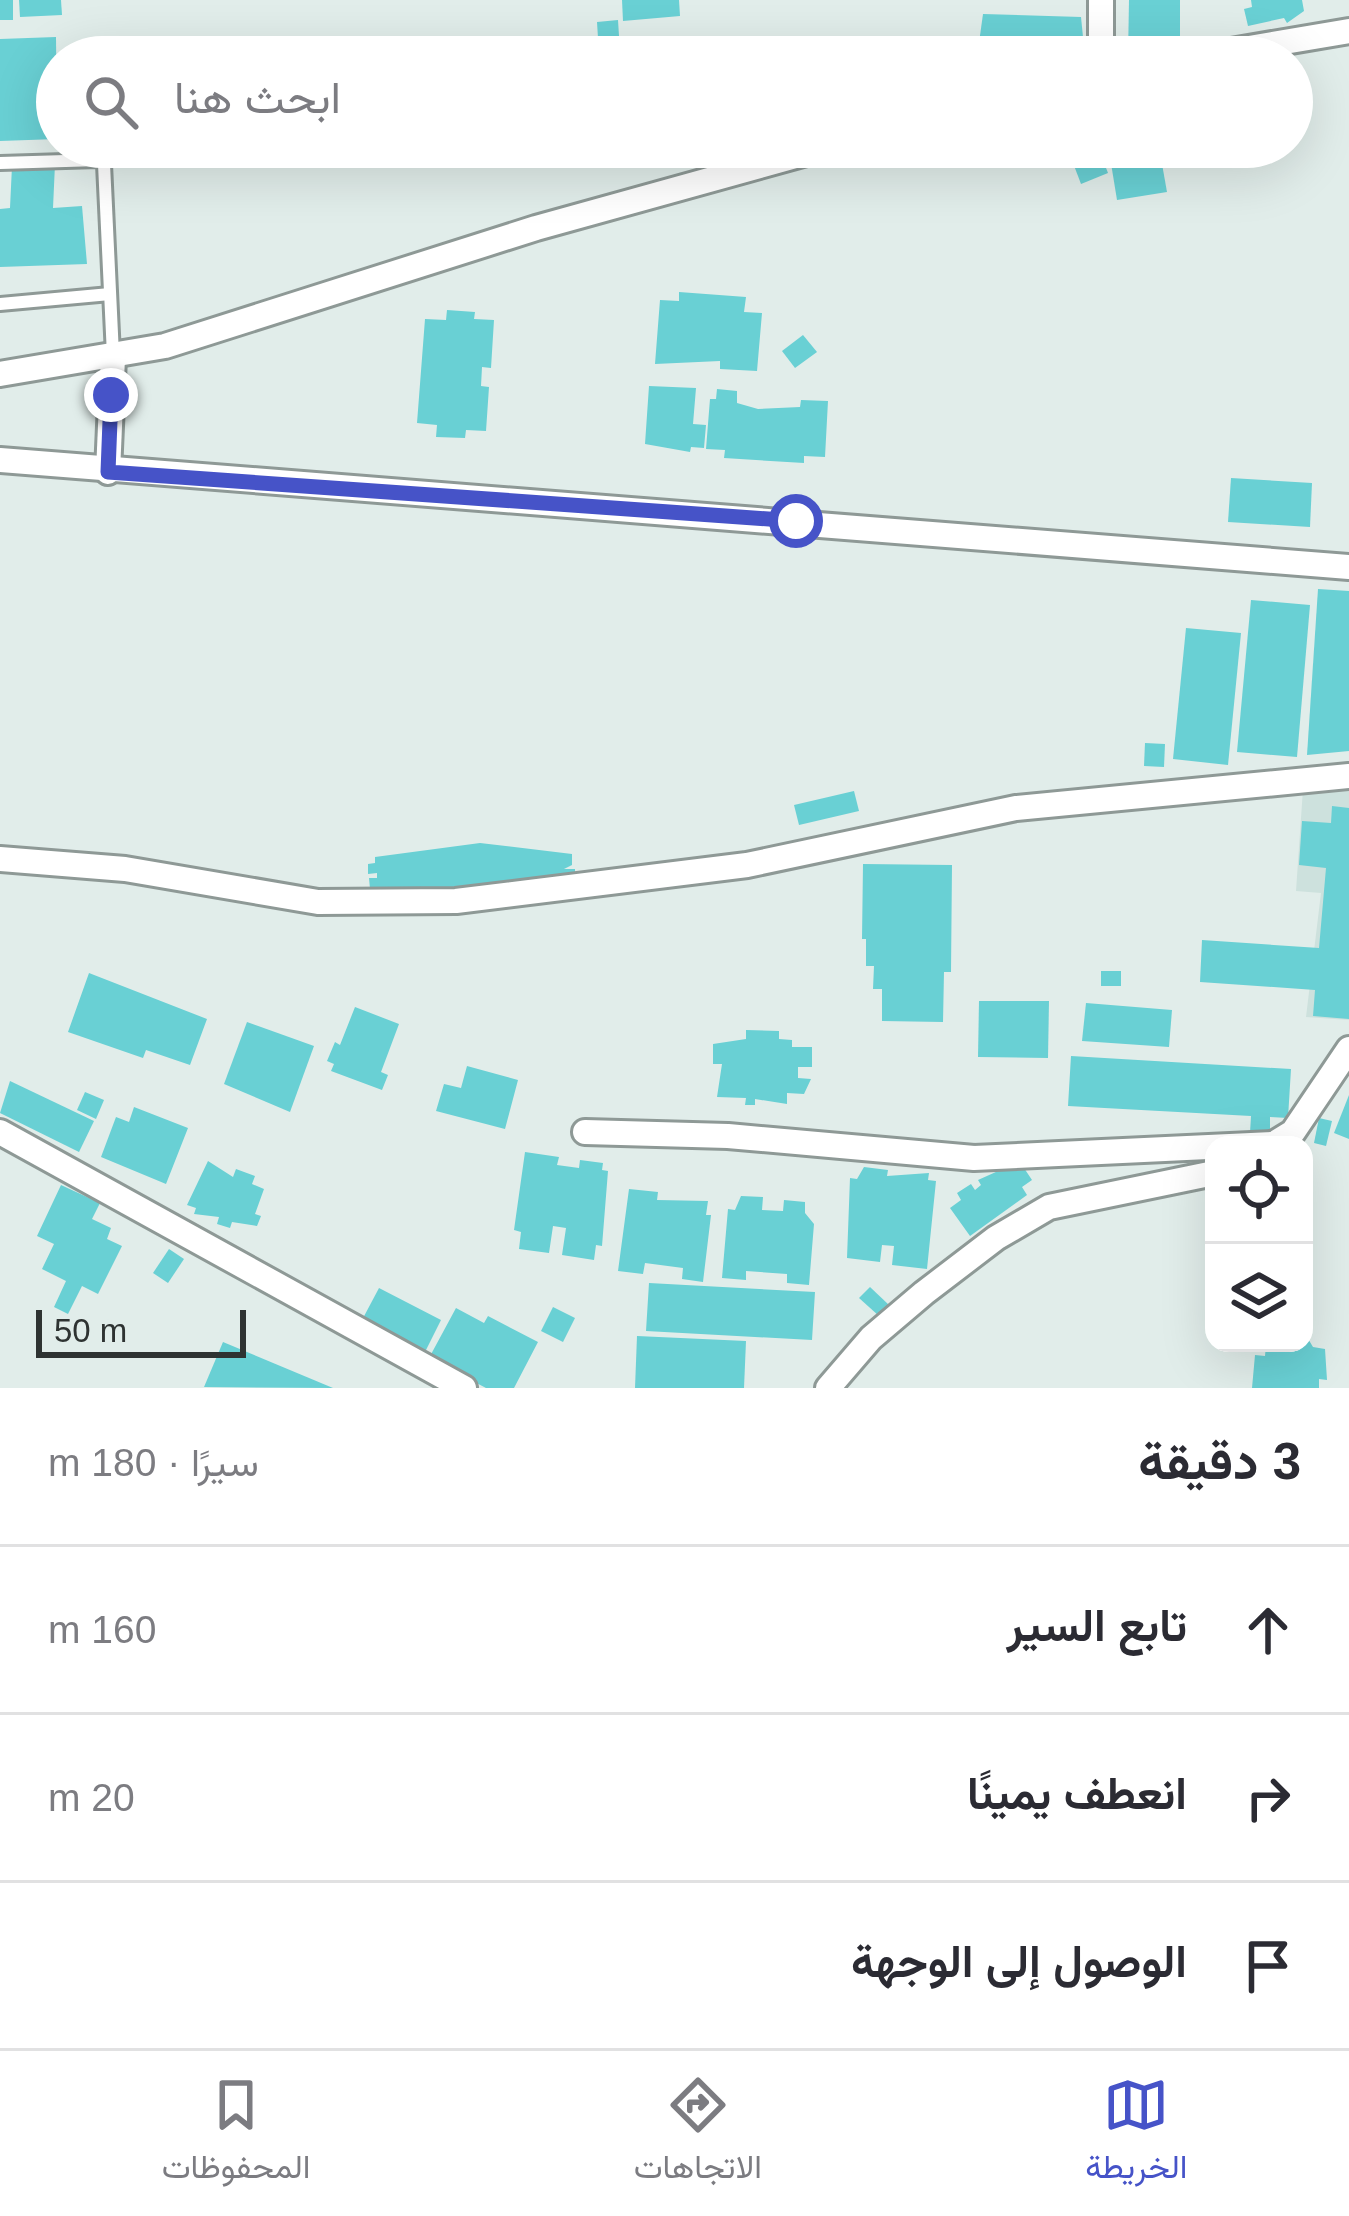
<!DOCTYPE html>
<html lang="ar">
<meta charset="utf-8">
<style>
body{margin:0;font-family:Helvetica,Vazirmatn,sans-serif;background:#f7f7f7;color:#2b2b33;direction:rtl}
.controls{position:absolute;right:36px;bottom:36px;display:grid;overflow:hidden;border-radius:24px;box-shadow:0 12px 48px #0002}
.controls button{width:108px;height:108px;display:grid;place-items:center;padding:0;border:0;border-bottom:3px solid #e1e1e2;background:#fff;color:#2b2b33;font:60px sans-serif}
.scale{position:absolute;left:36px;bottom:30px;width:210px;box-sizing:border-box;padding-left:12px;border:6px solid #2e3332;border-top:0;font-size:33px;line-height:42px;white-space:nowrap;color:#2e3332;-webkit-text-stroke:9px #e1edea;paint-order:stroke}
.stop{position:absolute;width:36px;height:36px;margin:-27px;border:9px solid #4653c8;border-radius:50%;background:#fff}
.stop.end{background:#4653c8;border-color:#fff;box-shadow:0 3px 12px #0008}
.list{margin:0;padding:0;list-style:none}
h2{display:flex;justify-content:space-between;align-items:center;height:156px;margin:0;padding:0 48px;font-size:51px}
h2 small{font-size:39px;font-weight:400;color:#7c7c81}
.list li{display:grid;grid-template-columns:78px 1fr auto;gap:36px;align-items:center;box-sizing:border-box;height:168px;padding:0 48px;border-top:3px solid #e1e1e2}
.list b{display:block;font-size:45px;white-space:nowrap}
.list em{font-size:39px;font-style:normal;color:#7c7c81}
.icon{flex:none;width:66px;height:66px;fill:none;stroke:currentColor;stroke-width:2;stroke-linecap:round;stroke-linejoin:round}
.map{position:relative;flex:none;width:1349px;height:1388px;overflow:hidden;direction:ltr}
.search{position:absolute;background:#fff;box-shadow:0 12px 48px #0002;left:36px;right:36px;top:36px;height:132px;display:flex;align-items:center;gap:30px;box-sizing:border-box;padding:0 42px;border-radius:66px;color:#7c7c81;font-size:45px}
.sheet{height:660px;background:#fff}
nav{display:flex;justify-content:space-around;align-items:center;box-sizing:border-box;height:168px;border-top:3px solid #e1e1e2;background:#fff;font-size:33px;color:#7c7c81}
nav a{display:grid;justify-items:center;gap:6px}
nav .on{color:#4653c8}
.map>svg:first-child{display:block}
</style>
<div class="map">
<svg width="1349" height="1388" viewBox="0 0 1349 1388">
<rect width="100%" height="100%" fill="#e1edea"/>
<path fill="#cde1dd" d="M1349,786V1020L1306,1017L1321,893L1296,891L1303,789Z"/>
<g fill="#69d0d4">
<rect x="0" y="0" width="13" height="20"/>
<path d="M19,0H61L62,15L20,17Z"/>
<path d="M622,0H679L680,16L623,21Z"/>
<path d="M1129,0H1180V48L1128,57Z"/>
<path d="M1251,0H1302L1304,11L1287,23L1284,18L1248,26L1244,9L1252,7Z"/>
<path d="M983,14L1081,17L1085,57H977Z"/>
<path d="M618,20L619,36L598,38L597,22Z"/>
<path d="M56,37L57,139L0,141V39Z"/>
<path d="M1067,147H1098L1108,173L1081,184Z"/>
<path d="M1115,147H1159L1167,192L1117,200L1109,151Z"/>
<path d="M55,164L53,208L82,206L87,264L0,267V209L10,208L12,166Z"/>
<path d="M679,292L746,297L744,312L762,313L757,371L720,369V361L655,364L660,300L679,301Z"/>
<path d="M447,310L475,312L474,319L494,320L491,368L482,367L481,386L489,387L486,431L466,430L465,438L436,437L437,425L417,423L425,319L446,320Z"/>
<path d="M803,335L817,352L795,368L782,351Z"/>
<path d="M649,386L696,388L693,424L706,425L704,448L691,447L690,452L645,444Z"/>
<path d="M717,389L737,391V403L758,409L800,407L801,400L828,401L825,457L804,456V463L724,458L725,450L706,449L710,399H716Z"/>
<path d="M1231,478L1312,483L1310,527L1228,522Z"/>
<path d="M1318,589L1349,591V751L1307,755Z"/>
<path d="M1251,600L1310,605L1297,757L1237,752Z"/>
<path d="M1186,628L1241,633L1228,765L1173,759Z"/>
<path d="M1145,743L1165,744L1164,767L1144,766Z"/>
<path d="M854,791L859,811L799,825L794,805Z"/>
<path d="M1332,806L1349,808V1019L1313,1016L1315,990L1200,982L1202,940L1319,948L1326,868L1299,865L1302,821L1331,823Z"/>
<path d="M480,843L572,854V865L564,869H575V880L565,886L370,889L369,878H377V873L368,874V864L375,863V857Z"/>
<path d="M863,864L952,865L951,972H944L943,1022L882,1021V989H873L874,966H866V939H862Z"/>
<rect x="1101" y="971" width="20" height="15"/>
<path d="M89,973L207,1019L190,1065L146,1050L143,1058L68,1032Z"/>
<path d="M979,1001H1049L1048,1058L978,1057Z"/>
<path d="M1086,1003L1172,1010L1169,1047L1082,1041Z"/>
<path d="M355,1007L399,1024L381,1072L388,1075L382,1090L331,1071L334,1064L327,1061L335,1042L340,1045Z"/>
<path d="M247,1022L314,1046L290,1112L224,1084Z"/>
<path d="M746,1030L779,1031V1039L792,1040V1047H812V1067H798V1078L811,1079L804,1094L787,1093V1104L755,1099V1105H745L746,1098L717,1097L722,1064H713V1044L746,1039Z"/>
<path d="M1071,1056L1291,1069L1288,1118L1270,1117V1133H1250L1251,1116L1068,1106Z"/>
<path d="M467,1066L518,1080L505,1129L436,1111L444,1084L461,1088Z"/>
<path d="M10,1081L94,1121L79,1152L0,1113Z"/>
<path d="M85,1092L104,1100L96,1119L77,1110Z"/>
<path d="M1349,1095V1139L1334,1133Z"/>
<path d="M134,1107L188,1128L166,1184L101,1157L116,1117L129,1122Z"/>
<path d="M1319,1118L1332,1121L1326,1146L1314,1143Z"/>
<path d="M525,1152L559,1157L557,1165L579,1168L580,1160L603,1163L602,1170L608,1171L602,1246L596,1245L594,1260L562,1255L566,1228L553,1226L549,1253L519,1249L521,1232L514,1230Z"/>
<path d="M208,1161L233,1177L236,1169L255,1176L252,1184L264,1189L255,1214L261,1216L257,1226L232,1222L230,1228L217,1224L219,1217L194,1214L196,1208L187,1205Z"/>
<path d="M864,1167L888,1170L887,1176L929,1173L928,1180L936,1181L927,1269L892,1265L894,1246L882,1245L880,1262L847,1258L850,1178L857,1179Z"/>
<path d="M1007,1167L1024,1168L1032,1180L1022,1187L1027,1195L970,1236L950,1208L961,1200L957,1193L971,1184L975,1190L981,1185L978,1180Z"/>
<path d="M61,1185L100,1203L92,1219L111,1228L107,1239L122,1246L98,1294L82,1286L68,1314L54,1307L66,1281L42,1269L54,1244L37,1236Z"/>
<path d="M629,1189L658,1192L657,1200L708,1201L706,1215H711L703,1282L682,1279L683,1268L645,1263L643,1274L618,1271Z"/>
<path d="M741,1196L763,1197L762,1210L783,1211L784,1200L805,1202V1213L814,1224L809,1285L787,1283V1274L746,1271V1280L722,1278L728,1209L735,1210Z"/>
<path d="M169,1249L184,1259L168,1283L153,1273Z"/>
<path d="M649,1283L815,1292L812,1340L646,1331Z"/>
<path d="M870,1287L889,1305L879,1316L859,1298Z"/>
<path d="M379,1288L441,1320L425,1352L362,1320Z"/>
<path d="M553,1307L575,1318L563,1342L541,1331Z"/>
<path d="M456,1308L484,1323L488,1316L538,1342L514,1388H486L429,1358Z"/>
<path d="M1304,1332L1313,1347L1325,1349L1327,1380L1319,1379V1388H1252L1255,1355L1265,1356L1266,1345L1304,1343Z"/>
<path d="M637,1336L746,1341L744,1388H635Z"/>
<path d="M223,1342L333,1388L204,1387Z"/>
</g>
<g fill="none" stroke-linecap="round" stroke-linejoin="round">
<defs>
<g id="lane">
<path d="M0,163L98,160L104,164L113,355"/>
<path d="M0,304L110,294"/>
</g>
<g id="street">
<path d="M1101,57V0"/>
<path d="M1196,57L1349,31"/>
<path d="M0,374L165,346L536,228L828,147"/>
<path d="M0,460L1349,567"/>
<path d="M108,472L113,357"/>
<path d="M0,859L125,869L318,902L456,901L747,865L1016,808L1349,776"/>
<path d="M0,1132L464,1388"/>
<path d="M585,1132L728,1136L974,1158L1273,1144"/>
<path d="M1272,1145L1293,1132L1349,1049"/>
<path d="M828,1388L871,1338L924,1293L996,1238L1049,1207L1214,1173"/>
</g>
</defs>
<use href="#lane" stroke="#8e9996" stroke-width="18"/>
<use href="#street" stroke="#8e9996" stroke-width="30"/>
<use href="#lane" stroke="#fff" stroke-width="12"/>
<use href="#street" stroke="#fff" stroke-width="24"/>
</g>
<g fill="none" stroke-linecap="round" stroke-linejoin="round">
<path stroke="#4653c8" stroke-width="15" d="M111,395L108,472L796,521"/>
</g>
</svg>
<div class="controls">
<button><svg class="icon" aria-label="locate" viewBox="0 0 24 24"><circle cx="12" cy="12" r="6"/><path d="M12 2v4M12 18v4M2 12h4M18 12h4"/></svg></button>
<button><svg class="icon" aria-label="layers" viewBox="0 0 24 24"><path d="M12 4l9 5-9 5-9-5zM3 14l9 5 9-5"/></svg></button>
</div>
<div class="scale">50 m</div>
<div class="stop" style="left:796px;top:521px"></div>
<div class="stop end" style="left:111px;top:395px"></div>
<div class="search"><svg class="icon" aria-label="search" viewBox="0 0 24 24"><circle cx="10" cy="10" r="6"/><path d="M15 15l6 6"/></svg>ابحث هنا</div>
</div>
<section class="sheet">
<h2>3 دقيقة<small>سيرًا · 180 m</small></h2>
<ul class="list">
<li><svg class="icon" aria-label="ahead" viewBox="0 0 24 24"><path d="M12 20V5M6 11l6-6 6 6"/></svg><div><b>تابع السير</b></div><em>160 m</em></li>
<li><svg class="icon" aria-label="right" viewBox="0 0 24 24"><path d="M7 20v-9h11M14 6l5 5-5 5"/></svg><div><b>انعطف يمينًا</b></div><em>20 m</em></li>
<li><svg class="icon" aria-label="arrive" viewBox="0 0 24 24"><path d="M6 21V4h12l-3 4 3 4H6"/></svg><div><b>الوصول إلى الوجهة</b></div></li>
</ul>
</section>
<nav>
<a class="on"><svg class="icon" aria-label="map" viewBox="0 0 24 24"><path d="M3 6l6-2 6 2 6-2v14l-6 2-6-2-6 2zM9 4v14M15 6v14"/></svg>الخريطة</a>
<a><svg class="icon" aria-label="directions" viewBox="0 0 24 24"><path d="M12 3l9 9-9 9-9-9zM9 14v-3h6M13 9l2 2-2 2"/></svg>الاتجاهات</a>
<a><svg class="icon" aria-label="saved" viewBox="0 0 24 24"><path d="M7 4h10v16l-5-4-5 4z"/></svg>المحفوظات</a>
</nav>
